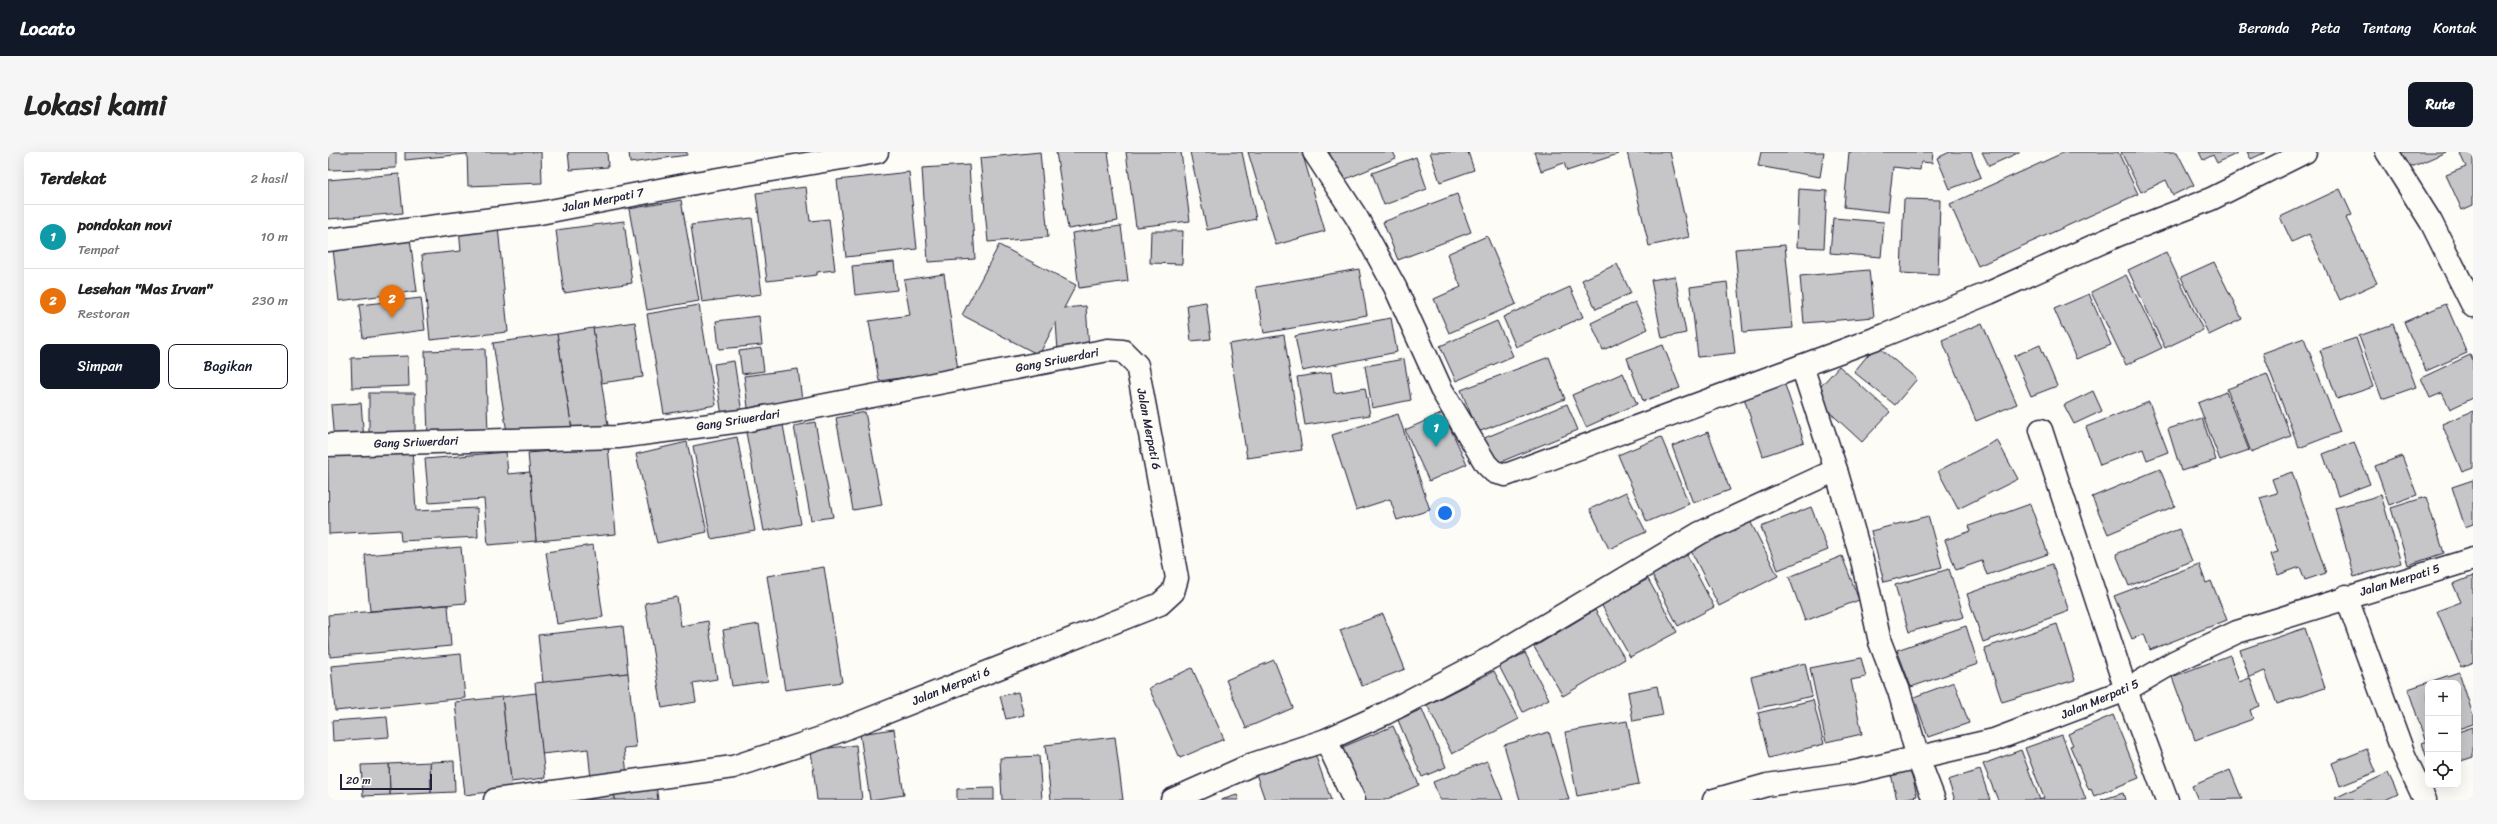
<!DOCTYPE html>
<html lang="id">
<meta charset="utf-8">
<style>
body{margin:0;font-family:Sriracha,sans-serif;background:#f6f6f6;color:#222}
.controls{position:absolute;right:12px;bottom:12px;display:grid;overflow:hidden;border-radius:8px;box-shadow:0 4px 16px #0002}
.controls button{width:36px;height:36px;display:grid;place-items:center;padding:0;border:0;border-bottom:1px solid #e0e0e0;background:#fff;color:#222;font:20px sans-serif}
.scale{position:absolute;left:12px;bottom:10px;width:92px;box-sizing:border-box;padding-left:4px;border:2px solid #22223b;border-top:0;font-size:11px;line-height:14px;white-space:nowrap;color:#22223b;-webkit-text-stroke:3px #fdfcf7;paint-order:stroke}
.you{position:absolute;left:1117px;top:361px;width:14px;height:14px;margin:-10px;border:3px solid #fff;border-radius:50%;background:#1a73e8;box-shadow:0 0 0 6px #1a73e833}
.badge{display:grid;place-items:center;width:26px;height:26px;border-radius:50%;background:#111827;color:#fff;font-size:13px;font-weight:700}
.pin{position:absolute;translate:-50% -33px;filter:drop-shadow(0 1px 2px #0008)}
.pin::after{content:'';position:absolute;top:21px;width:14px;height:12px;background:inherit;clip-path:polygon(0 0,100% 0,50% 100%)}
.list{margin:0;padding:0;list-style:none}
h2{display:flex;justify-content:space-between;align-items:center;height:52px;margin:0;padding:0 16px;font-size:17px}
h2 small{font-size:13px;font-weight:400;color:#767676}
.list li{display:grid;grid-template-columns:26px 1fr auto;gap:12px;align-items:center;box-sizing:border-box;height:64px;padding:0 16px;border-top:1px solid #e0e0e0}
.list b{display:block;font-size:15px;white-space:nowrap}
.list p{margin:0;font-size:13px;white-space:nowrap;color:#767676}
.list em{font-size:13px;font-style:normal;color:#767676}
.actions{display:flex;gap:8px;padding:12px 16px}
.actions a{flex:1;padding:9px 0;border:1px solid #111827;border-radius:8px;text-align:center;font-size:14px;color:#111827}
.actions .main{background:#111827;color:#fff}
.icon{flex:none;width:22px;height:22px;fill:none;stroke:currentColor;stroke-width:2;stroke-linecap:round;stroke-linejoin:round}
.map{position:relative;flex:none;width:2145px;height:648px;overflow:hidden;border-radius:8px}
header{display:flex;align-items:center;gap:24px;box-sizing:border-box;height:56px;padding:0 20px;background:#111827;color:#fff}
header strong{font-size:19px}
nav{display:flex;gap:22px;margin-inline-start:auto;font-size:14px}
.intro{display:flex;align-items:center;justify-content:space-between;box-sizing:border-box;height:96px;padding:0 24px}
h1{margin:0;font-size:28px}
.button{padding:10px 18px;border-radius:8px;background:#111827;color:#fff;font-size:14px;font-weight:700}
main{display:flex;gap:24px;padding:0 24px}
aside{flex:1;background:#fff;border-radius:8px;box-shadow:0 4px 16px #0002}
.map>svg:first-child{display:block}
</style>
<header>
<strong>Locato</strong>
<nav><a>Beranda</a><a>Peta</a><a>Tentang</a><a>Kontak</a></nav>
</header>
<div class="intro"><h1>Lokasi kami</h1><a class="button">Rute</a></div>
<main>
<aside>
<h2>Terdekat<small>2 hasil</small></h2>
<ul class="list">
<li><span class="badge" style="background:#0f9aa8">1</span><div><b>pondokan novi</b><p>Tempat</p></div><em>10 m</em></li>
<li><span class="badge" style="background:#e8710a">2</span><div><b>Lesehan &quot;Mas Irvan&quot;</b><p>Restoran</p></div><em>230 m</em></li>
</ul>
<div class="actions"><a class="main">Simpan</a><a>Bagikan</a></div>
</aside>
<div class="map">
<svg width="2145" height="648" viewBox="0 0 2145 648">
<rect width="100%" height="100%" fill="#fdfcf7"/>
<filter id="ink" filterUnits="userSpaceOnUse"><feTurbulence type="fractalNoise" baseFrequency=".025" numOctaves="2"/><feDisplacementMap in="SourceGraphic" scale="8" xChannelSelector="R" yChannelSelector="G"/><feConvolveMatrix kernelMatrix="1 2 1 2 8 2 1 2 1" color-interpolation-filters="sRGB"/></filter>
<g filter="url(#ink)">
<g fill="#c6c6c8" stroke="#22223b">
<path d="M1,0H68V16L1,18Z"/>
<path d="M77,0H138V2L77,8Z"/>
<path d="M139,0H213L214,31L140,34Z"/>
<path d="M240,0H279L280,15L242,18Z"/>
<path d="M301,0H359V3L302,11Z"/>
<path d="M712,0L720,85L660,90L652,6Z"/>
<path d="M728,0H780L790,69L740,77Z"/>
<path d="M798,0H853L862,69L808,75Z"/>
<path d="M862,0H914L928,67L879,78Z"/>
<path d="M920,0H974L997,79L948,93Z"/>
<path d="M1001,0H1065L1068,6L1013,29Z"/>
<path d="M1102,0H1140L1146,18L1112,30Z"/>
<path d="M1206,0H1289L1290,2L1239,19L1236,11L1213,19Z"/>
<path d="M1299,0H1342L1361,85L1321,94Z"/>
<path d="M1433,0H1496L1492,25L1430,14Z"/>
<path d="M1521,0H1605L1604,11L1593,10L1592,18L1565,15L1560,60L1516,55Z"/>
<path d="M1622,0H1643L1653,25L1622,37L1609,6Z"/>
<path d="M1654,0H1692L1661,14Z"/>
<path d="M1737,0H1790L1810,42L1650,114L1622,52Z"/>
<path d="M1793,0H1849L1866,33L1845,43L1838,28L1813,40Z"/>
<path d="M1871,0H1908V2L1889,11L1885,3L1875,8Z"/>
<path d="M1919,0H1938L1923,7Z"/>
<path d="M2072,0H2118L2079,17Z"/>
<path d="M2136,0H2145V53L2134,58L2118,23L2138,15L2132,2Z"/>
<path d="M1088,5L1099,37L1056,53L1044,21Z"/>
<path d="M641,13L647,107L600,110L594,16Z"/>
<path d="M581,20L589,97L518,105L509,28Z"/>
<path d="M71,22L75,61L0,67V28Z"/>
<path d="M478,35L482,69L501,67L507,118L489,120V123L439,129L428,41Z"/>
<path d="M1471,37L1499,39L1496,96L1469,95Z"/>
<path d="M2012,37L2024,63L2018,66L2049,131L2012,148L1981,82L1964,90L1952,65Z"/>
<path d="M1129,42L1143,80L1070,108L1055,70Z"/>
<path d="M1576,47L1612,48L1610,123L1573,121Z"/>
<path d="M353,48L371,149L319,158L301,57Z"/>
<path d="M424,66L434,142L374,150L363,73Z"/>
<path d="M1505,66L1556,70L1553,105L1502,101Z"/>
<path d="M296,69L304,131L236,141L228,78Z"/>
<path d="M170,74L180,180L102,188L94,103L133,99L131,77Z"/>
<path d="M793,74L800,129L751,136L744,81Z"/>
<path d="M823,79H855L854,112L822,111Z"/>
<path d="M1159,84L1188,152L1121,181L1106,147L1133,135L1119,102Z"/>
<path d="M82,87L89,139L11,149L5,97Z"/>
<path d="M671,93L748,133L736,156L758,154L761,196L730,199L728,170L711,203L634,163Z"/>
<path d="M1457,93L1465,176L1415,180L1407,97Z"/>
<path d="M1838,100L1875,178L1837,196L1800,118Z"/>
<path d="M566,110L569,138L527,143L524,114Z"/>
<path d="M1886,110L1914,167L1881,183L1853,125Z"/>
<path d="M1289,112L1303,141L1268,157L1254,128Z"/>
<path d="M1031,117L1039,163L936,181L928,135Z"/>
<path d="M1541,118L1546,165L1476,171L1472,124Z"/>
<path d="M616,122L630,218L551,229L541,169L582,163L576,128Z"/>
<path d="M1798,123L1834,196L1798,213L1763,140Z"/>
<path d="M1347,124L1358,181L1334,186L1323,128Z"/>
<path d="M1399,130L1407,201L1370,205L1362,135Z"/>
<path d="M1242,135L1255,165L1188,195L1175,165Z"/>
<path d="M1761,142L1783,193L1748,207L1726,157Z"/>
<path d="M93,146L97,178L35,186L31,153Z"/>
<path d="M878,150L883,187L863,189L859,153Z"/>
<path d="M1307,150L1320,177L1275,198L1263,171Z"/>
<path d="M2118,152L2139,201L2098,219L2076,170Z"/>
<path d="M371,153L388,253L336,262L319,162Z"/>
<path d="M431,164L434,193L391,197L388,169Z"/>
<path d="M1063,166L1069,200L974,219L967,184Z"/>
<path d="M1169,169L1185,204L1128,229L1112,194Z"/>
<path d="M307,170L315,225L273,231L265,176Z"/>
<path d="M1654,171L1689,252L1648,269L1614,188Z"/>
<path d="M2065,172L2088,235L2054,247L2031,184Z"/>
<path d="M265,176L280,273L244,278L229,182Z"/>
<path d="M229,182L244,278L180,287L165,191Z"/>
<path d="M956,183L974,298L919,306L901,192Z"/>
<path d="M1976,186L2012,280L1971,296L1935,201Z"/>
<path d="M2028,186L2045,235L2009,247L1992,198Z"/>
<path d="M1335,193L1352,236L1315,249L1299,206Z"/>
<path d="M1548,193L1589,227L1567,253L1526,220Z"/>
<path d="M1712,193L1729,234L1703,244L1686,204Z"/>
<path d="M433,196L436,219L414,222L411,199Z"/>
<path d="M157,197L160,281L100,283L97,199Z"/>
<path d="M2142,203L2145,209V246L2122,257L2114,241L2102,246L2093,226Z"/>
<path d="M80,204L81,234L24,236L23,206Z"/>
<path d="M1221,205L1237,247L1150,280L1133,238Z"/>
<path d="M1076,207L1083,248L1044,256L1037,214Z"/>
<path d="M406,209L414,261L394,264L386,212Z"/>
<path d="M1511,214L1562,260L1534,290L1484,244Z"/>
<path d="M470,217L475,256L421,263L416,224Z"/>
<path d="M1003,220L1006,241L1037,236L1042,263L977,273L969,225Z"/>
<path d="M1295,221L1309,252L1258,275L1244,243Z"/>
<path d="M1939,222L1963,284L1923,300L1899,237Z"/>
<path d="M1456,230L1476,290L1435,304L1415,243Z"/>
<path d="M1765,239L1774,259L1746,272L1736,253Z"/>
<path d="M1898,240L1921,298L1892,308L1870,251Z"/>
<rect x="41" y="241" width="46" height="41"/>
<path d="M1821,250L1840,300L1819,308L1815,297L1772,313L1758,275Z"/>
<path d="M33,251L36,288L6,290L3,253Z"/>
<path d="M1239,252L1250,278L1165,313L1154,287Z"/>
<path d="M2145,259V316L2134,320L2114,272Z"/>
<path d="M537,260L554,353L525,358L508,266Z"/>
<path d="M1115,261L1139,312L1101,329L1077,278Z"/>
<path d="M1070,262L1102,358L1069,368L1062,347L1028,358L1004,283Z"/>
<path d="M1874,266L1888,308L1853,319L1840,277Z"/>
<path d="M487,270L505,365L483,368L466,274Z"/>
<path d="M455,273L473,372L436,379L418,280Z"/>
<path d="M1380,280L1402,338L1365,351L1344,294Z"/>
<path d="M409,285L427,379L383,387L365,294Z"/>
<path d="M1333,285L1361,352L1319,370L1290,303Z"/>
<path d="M1669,288L1690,327L1630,357L1610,319Z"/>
<path d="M359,290L379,380L329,391L308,302Z"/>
<path d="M2026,290L2042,332L2010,344L1995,302Z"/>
<path d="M280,294L288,382L208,389L200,301Z"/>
<path d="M84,298L88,359L149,356L150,385L73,389L72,378L1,382L0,302Z"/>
<path d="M178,300L180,322L202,320L208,389L160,393L156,347L101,351L97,307Z"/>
<path d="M2074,304L2089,343L2061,353L2047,314Z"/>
<path d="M1832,317L1847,354L1780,382L1764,345Z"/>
<path d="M1964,320L1998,421L1977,428L1972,415L1950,423L1943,402L1950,400L1932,346L1949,341L1944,327Z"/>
<path d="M2145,328V372L2137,375L2124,335Z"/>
<path d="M1298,340L1318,380L1281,397L1262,357Z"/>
<path d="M2053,343L2073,411L2026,425L2007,356Z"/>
<path d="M2098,345L2116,401L2080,413L2063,356Z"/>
<path d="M1702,352L1720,402L1659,423L1654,409L1628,418L1617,388L1643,379L1641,374Z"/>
<path d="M1483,355L1500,398L1450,418L1433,375Z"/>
<path d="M1600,364L1614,415L1556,430L1543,379Z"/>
<path d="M1420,365L1450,424L1391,454L1361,395Z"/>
<path d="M1851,377L1864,409L1801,434L1788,402Z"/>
<path d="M265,393L275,465L229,472L218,400Z"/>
<path d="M133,395L138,451L42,459L37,403Z"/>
<path d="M1359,403L1386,455L1350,474L1323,421Z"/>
<path d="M1514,404L1531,448L1477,469L1461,425Z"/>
<path d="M1724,412L1741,459L1655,490L1639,442Z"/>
<path d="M1871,412L1878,431L1883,429L1899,468L1822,498L1816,482L1804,487L1786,444Z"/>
<path d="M496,415L514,530L457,538L439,424Z"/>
<path d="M1621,417L1636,465L1581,480L1567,433Z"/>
<path d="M2145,424V510L2133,515L2109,459L2133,450L2125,432Z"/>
<path d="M1320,427L1349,480L1302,505L1273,452Z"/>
<path d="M349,445L353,474L380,469L389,527L365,531L368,550L334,556L317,451Z"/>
<path d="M120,453L123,494L2,505L0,463Z"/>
<path d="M1267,458L1297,507L1235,544L1206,495Z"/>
<path d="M1055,462L1077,517L1034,534L1012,478Z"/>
<path d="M431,472L440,529L404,534L395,478Z"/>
<path d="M1729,472L1747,528L1674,550L1656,496Z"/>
<path d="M295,474L300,521L215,531L210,483Z"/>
<path d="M1638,474L1650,512L1583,535L1569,498Z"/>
<path d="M1977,476L1997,536L1949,552L1937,519L1921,525L1912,498Z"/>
<path d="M1197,501L1221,547L1195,560L1171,514Z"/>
<path d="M133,502L137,546L7,559L3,514Z"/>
<path d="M1902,503L1911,530L1922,526L1932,554L1922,558L1925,567L1867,588L1844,525Z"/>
<path d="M1533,506L1538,525L1523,528L1534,582L1498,590L1482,516Z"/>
<path d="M946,508L965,556L918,576L898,528Z"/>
<path d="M1477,511L1484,544L1431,556L1423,525Z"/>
<path d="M864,516L896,587L852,606L821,536Z"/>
<path d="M1166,519L1191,567L1124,602L1099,553Z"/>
<path d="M2131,520L2145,563V572L2130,577V531H2100V587L2097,588L2080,537Z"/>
<path d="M300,521L308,595L296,596L299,623L263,627L260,597L214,602L207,531Z"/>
<path d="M1626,530L1641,571L1600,585L1586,545Z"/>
<path d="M1329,534L1335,563L1305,569L1300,540Z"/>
<path d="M690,540L696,563L678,567L672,544Z"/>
<path d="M208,541L217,626L183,630L174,545Z"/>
<path d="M174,545L184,637L137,643L127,550Z"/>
<path d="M1485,548L1496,592L1441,606L1430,561Z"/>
<path d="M1094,557L1118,615L1094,625L1070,568Z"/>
<path d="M1785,563L1811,626L1766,644L1763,637L1761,638L1742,594L1745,593L1740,582Z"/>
<path d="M59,565L61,585L5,589L4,569Z"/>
<path d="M1299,569L1311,632L1249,644L1237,580Z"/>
<path d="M1065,574L1091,633L1057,648H1032L1010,597Z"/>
<path d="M2145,575V605L2130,610V580Z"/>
<path d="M566,577L576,643L542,648L532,582Z"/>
<path d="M1221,580L1241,648H1192L1176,593Z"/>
<path d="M1734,583L1758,648H1670L1655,612L1693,598L1712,648L1716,646L1697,596Z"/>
<path d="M787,585L795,648H723L717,593Z"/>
<path d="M2100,589V610L2094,591Z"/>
<path d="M528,593L534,648H489L483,598Z"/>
<path d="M2039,597L2048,620L2012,634L2004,611Z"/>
<path d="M987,602L1003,648H937L928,622Z"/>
<path d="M711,604L714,648H674L672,606Z"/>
<path d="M126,609L127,640L103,641L102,610Z"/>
<path d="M1159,609L1175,648H1112L1105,630Z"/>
<path d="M102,610L103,641L62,643L61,612Z"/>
<path d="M61,612L62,643L35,644L33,613Z"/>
<path d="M1583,618L1589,644L1569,648L1563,622Z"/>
<path d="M1652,618L1662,648H1627L1620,628Z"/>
<path d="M1902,618L1914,647L1870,648L1864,634Z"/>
<path d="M2060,621L2070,642L2057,648H2008L2007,646Z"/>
<path d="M328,633L330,648H287L286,639Z"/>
<path d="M666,636V648H629V637Z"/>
<path d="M286,639L287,648H239Z"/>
<path d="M1795,641L1797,648H1773Z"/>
<path d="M909,643L911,648H893Z"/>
</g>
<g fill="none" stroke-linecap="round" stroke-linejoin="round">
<defs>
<g id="street">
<path d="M986,0L1029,66L1067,135L1113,237L1158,312L1166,320L1178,323L1557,183L1661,141L1790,83L1883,47L1977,0"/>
<path d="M2059,0L2103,70L2145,154"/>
<path d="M0,88L212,61L367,31L549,0"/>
<path d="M1474,214L1508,318"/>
<path d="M1713,278L1798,538L1839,648"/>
<path d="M0,293L290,285L421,268L780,198L795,199L809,213L849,426L845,440L832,452L496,585L405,615L167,648"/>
<path d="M2018,444L2076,603L2097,648"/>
<path d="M998,588L1026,648"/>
<path d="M844,648L925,612L998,588L1058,561L1166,504L1372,381L1508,318L1535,412L1552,490L1571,539L1590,606L1606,648"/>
<path d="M1386,648L1439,633L1522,621L1666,588L1798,538L1846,510L1909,480L2145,407"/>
</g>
</defs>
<use href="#street" stroke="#22223b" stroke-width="25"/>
<use href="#street" stroke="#fdfcf7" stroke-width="22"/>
</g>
</g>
<g text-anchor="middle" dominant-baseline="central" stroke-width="3" stroke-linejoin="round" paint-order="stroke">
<g font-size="12" fill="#22223b" stroke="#fdfcf7">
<text transform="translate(275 48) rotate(-11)">Jalan Merpati 7</text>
<text transform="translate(729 208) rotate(-11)">Gang Sriwerdari</text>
<text transform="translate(410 268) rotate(-9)">Gang Sriwerdari</text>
<text transform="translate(821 277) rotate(79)">Jalan Merpati 6</text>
<text transform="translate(88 290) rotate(-2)">Gang Sriwerdari</text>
<text transform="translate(2072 428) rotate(-17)">Jalan Merpati 5</text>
<text transform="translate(623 534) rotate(-22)">Jalan Merpati 6</text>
<text transform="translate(1772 547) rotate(-23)">Jalan Merpati 5</text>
</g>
</g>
</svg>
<div class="controls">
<button>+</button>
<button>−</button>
<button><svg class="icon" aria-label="locate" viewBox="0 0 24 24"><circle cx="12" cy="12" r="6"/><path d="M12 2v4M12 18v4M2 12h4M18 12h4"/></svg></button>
</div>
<div class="scale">20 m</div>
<div class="you"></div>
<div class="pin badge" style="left:1108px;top:295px;background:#0f9aa8">1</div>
<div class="pin badge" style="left:64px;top:166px;background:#e8710a">2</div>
</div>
</main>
